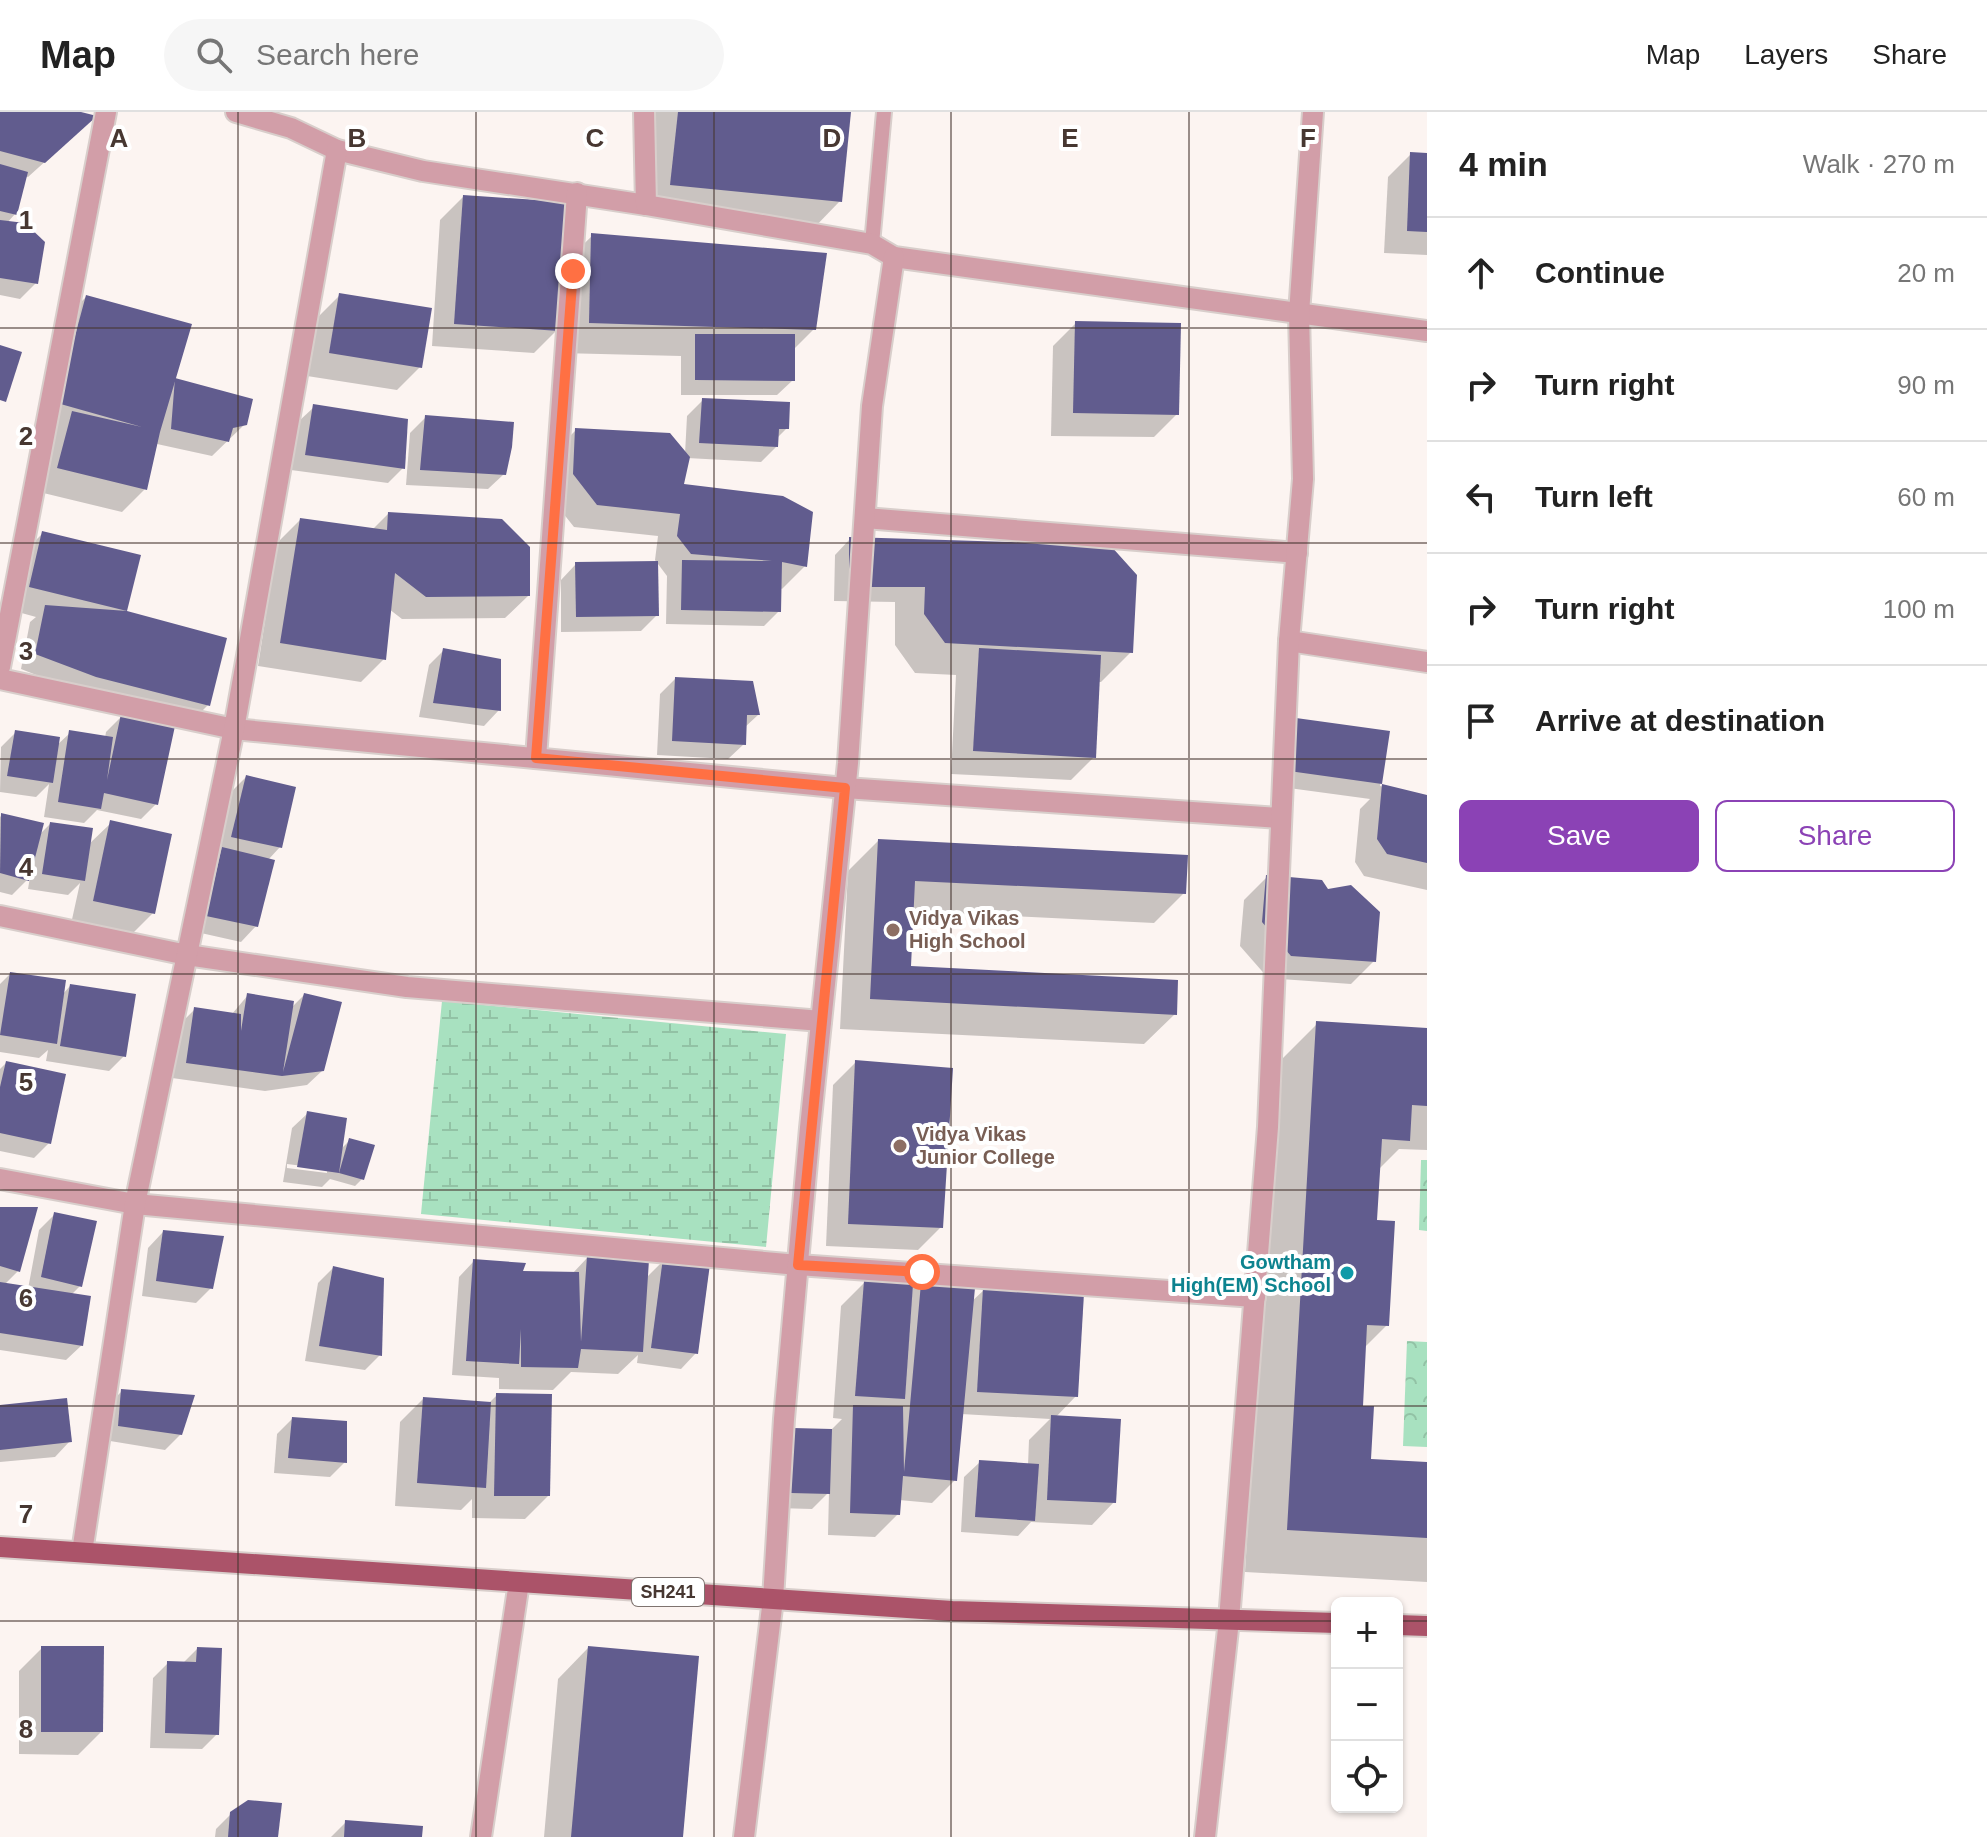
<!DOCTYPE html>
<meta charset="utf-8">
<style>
body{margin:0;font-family:Arial,sans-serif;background:#f6f6f6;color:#222}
.controls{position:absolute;right:24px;bottom:24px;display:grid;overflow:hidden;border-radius:12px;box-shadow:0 2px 6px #0004}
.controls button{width:72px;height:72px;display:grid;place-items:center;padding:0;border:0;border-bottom:2px solid #e0e0e0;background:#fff;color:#222;font:40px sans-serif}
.stop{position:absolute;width:24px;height:24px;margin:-18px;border:6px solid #ff7043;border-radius:50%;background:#fff}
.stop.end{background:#ff7043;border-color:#fff;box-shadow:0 2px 8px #0008}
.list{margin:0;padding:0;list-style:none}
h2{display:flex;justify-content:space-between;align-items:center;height:104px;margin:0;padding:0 32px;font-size:34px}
h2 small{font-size:26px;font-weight:400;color:#767676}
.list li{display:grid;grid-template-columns:52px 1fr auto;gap:24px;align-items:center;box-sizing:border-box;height:112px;padding:0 32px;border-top:2px solid #e0e0e0}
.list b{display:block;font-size:30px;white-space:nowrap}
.list em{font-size:26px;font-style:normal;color:#767676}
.actions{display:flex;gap:16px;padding:24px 32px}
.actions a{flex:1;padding:18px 0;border:2px solid #8b42b5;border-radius:12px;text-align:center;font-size:28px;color:#8b42b5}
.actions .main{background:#8b42b5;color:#fff}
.icon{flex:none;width:44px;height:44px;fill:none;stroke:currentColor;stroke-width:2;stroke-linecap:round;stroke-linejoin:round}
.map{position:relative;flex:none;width:1427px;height:1725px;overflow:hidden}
header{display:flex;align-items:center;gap:48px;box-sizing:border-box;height:112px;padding:0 40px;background:#fff;border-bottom:2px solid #e0e0e0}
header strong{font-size:38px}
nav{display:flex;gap:44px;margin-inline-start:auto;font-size:28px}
.search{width:560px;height:72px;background:#f6f6f6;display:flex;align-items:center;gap:20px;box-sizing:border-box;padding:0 28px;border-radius:44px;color:#767676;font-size:30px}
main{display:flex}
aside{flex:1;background:#fff}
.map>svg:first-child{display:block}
</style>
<header>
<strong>Map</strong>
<div class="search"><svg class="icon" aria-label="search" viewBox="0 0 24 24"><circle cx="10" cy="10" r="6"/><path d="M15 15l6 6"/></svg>Search here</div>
<nav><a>Map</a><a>Layers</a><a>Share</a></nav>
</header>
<main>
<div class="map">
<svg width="1427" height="1725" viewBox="0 0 1427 1725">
<defs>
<pattern id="wetland-marsh" width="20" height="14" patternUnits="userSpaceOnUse" patternTransform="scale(2)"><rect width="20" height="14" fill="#a8e1c0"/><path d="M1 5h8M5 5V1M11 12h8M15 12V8" fill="none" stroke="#92c2a5"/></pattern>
<pattern id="park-crowns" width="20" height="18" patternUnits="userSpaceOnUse" patternTransform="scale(2)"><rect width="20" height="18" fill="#a8e1c0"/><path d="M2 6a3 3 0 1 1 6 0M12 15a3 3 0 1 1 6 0" fill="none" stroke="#92c2a5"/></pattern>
</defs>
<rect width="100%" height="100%" fill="#fcf4f1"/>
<path fill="url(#wetland-marsh)" d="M442,889L786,922L766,1135L421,1102Z"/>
<g fill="url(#park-crowns)">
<path d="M1421,1048H1427V1119L1419,1118Z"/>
<path d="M1407,1229L1427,1230V1335L1403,1334Z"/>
</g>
<g fill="#0003" fill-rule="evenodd">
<path d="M0,0H73L79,19L28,65L25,64L15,102L7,111L36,171L20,187L0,183Z"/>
<path d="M651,0H849L840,89L810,120L640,102Z"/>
<path d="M1411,42L1427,43V143L1384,141L1388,65Z"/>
<path d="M463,85L561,154L592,124L814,217L793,238V268L777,283H681V244L560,241L561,214L534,241L432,234L440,108Z"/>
<path d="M339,184L420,255L397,278L307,264L316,207Z"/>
<path d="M86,185L175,268L245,312L212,344L157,332L145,377L122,400L35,379L55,319L35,313L63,208Z"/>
<path d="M1076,211L1177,302L1154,325L1051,324L1053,234Z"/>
<path d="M703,288L787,316L776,327V335L761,350L687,346L681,373L805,454L782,477L780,476L779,499L764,514L666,512L667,464L655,448L658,424L574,415L551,386L553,341L576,318L685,342L687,304Z"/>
<path d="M314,295L403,356L388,371L291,358L298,310Z"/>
<path d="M426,305L504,362L488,377L406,373L410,321Z"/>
<path d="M388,402L528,484L505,506L402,507L389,497L384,547L361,570L258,554L277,431L300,408L372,418Z"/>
<path d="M43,421L139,444L125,500L208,593L185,616L173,613L156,692L141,707L97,698L84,711L44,705L49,672L36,685L0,680L1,635L16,620L56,634L70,621L105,626L106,620L122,604L134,607L77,579L21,557L30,510L36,505L7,497L20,444Z"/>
<path d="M850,427L1131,540L1101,570H1098L1094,645L1071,668L951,662L956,563L915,561L895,533V490L834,489L835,443Z"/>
<path d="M576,452L657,503L641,519L561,520V468Z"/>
<path d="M444,538L499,598L484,614L419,605L429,553Z"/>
<path d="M675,567L758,603L744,616V632L728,647L657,643L660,582Z"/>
<path d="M1296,608L1387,621L1380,674L1427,685V778L1364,764L1355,750L1360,697L1370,687L1274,674L1281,623Z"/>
<path d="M246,665L280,735L268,748L256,814L241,830L192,819L207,753L219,740L231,680Z"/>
<path d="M2,703L38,724L50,712L88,733L111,711L153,801L130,824L71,812L80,771L68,783L28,777L30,765L12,783L0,780V705Z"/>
<path d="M878,729L1184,781L1154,811L912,799L909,856L1175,902L1144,932L840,917L848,759Z"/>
<path d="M1267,765L1327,779L1374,849L1351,872L1268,866L1240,834L1244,788Z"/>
<path d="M10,862L62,883L70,874L124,944L109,959L46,949L48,938L39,946L0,940V872Z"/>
<path d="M248,883L291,896L304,883L323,958L307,973L265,979L172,966L180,912L195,897L232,902Z"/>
<path d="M1317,912L1427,918V1038L1399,1037L1378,1058L1375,1110L1387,1213L1364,1236L1361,1296L1369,1349L1427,1352V1470L1245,1460L1275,954Z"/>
<path d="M856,950L941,1115L918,1138L826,1134L833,973Z"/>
<path d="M6,951L49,1031L34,1046L0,1039V957Z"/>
<path d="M308,1001L340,1038L350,1028L362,1067L355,1074L330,1067L322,1075L283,1070L292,1016ZM287,1052L327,1057V1061L287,1056Z"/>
<path d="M0,1097L18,1159L4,1173L28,1177L39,1118L55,1102L80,1174L71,1183L82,1233L66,1248L0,1238Z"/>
<path d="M163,1120L211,1176L196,1191L142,1184L148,1136Z"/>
<path d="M587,1146L646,1166L664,1148L696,1241L681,1257L637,1251L638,1243L618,1262L571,1260L553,1278L499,1277V1266L452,1263L459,1165L474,1149L520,1161L572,1162Z"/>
<path d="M333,1156L380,1243L365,1258L305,1249L318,1171Z"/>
<path d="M923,1162L971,1190L984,1178L1076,1284L1055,1306L1114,1390L1092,1413L1031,1410L1018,1424L961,1420L964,1365L980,1350L1028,1353L1029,1328L1050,1307L961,1302L955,1368L932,1391L899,1388L898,1402L875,1425L828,1423L829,1380L812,1397L776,1396L779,1333L831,1318L842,1307L833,1306L841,1194L864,1171L911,1174Z"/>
<path d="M122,1279L181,1322L165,1338L104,1328L107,1294Z"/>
<path d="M497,1283L548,1384L525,1407L472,1406V1387L461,1398L395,1394L400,1310L423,1287L488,1292Z"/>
<path d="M0,1295L70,1329L55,1345L0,1350Z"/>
<path d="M292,1307L345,1350L330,1365L274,1361L277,1322Z"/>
<path d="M42,1536L101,1620L78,1643L19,1642V1559Z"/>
<path d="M588,1536L681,1725H544L558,1567Z"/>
<path d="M197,1537L217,1622L202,1637L150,1636L153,1566L168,1551H183Z"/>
<path d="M232,1701L276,1725H215L216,1717Z"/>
<path d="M346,1710L420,1725H331Z"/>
</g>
<g fill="#615c8e">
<path d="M0,0H81L97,4L45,51L0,39Z"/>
<path d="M678,0H851L842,90L670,73Z"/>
<path d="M1410,40L1427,41V120L1407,119Z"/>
<path d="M0,52L28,60L17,103L0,99Z"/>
<path d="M463,83L567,90L559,219L454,212Z"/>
<path d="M0,108L25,111L45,130L38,172L0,166Z"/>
<path d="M591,121L827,141L816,218L589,211Z"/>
<path d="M339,181L432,196L422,256L329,241Z"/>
<path d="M86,183L192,212L160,320L147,378L57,356L72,299L142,315L57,291Z"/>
<path d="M1075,209L1181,211L1179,303L1073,301Z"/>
<path d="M695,222H795V269L695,268Z"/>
<path d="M0,233L22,240L6,290L0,288Z"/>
<path d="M175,266L253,287L247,313L233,316L229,330L171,317Z"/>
<path d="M702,286L790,290L789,317H779L778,335L699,331Z"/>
<path d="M313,292L408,307L405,357L305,343Z"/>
<path d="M425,303L514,310L512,335L506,363L420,358Z"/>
<path d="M575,316L670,321L690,345L684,372L783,384L813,400L807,455L782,450L781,500L681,498L682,448L772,449L691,442L677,424L680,402L597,393L573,362Z"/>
<path d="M388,400L502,407L530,435V484L426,485L395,461L386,548L280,531L300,406L387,418Z"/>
<path d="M42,419L141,443L127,499L227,526L210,594L96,565L35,542L45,493L127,499L29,475Z"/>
<path d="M849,425L1110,433L1137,463L1133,541L945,531L924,502L925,475H849Z"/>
<path d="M658,449L659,504L576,505L575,450Z"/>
<path d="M443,536L501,547V599L433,591Z"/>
<path d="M979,536L1101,543L1096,646L973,639Z"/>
<path d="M675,565L753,569L760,603H747L746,633L672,629Z"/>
<path d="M121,602L175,614L158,693L104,681L101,697L58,690L69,618L113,625L107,668Z"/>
<path d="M1296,606L1390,619L1382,672L1427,683V751L1387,742L1377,727L1382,672L1289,659Z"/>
<path d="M15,618L60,625L53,671L7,664Z"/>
<path d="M246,663L296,675L282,736L231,725Z"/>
<path d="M1,701L44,711L29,769L0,761Z"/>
<path d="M110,708L172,722L155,802L93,789Z"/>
<path d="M50,710L93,716L85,769L42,762Z"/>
<path d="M878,727L1188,743L1186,782L915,769L911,854L1178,868L1177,903L870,887Z"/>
<path d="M222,735L275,748L258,815L206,804Z"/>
<path d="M1266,763L1322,768L1328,777L1351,773L1380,800L1376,850L1291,844L1262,810Z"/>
<path d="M10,860L66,868L57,932L0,923Z"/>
<path d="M70,872L136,882L126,945L60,934Z"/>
<path d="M247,881L294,889L283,960L304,881L342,890L324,959L282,964L186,951L194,895L241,902V919Z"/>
<path d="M1316,909L1427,916V994L1412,993L1410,1029L1382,1027L1377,1108L1395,1109L1389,1214L1367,1213L1363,1294H1374L1371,1347L1427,1350V1426L1287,1418Z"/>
<path d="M855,948L953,956L943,1116L848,1112Z"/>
<path d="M6,949L66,962L51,1032L0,1021V975Z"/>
<path d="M307,999L347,1006L339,1061L297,1055Z"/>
<path d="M349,1026L375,1033L364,1068L339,1061Z"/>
<path d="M0,1095H38L20,1160L0,1154Z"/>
<path d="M54,1100L97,1109L82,1175L41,1165Z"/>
<path d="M163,1118L224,1124L213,1177L156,1169Z"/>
<path d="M587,1144L649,1148L643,1240L581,1237L578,1256L521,1255V1217L519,1252L466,1249L473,1147L526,1151L523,1159L579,1160L581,1230Z"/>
<path d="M663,1146L710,1152L698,1242L651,1236Z"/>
<path d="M333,1154L384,1166L382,1244L319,1234Z"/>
<path d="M922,1160L976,1165L957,1369L903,1364L900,1403L850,1401L853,1293L903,1294L904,1360Z"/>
<path d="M864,1169L913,1172L905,1287L855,1284Z"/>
<path d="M0,1170L91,1184L83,1234L0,1221Z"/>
<path d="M983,1176L1084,1181L1078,1285L977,1280Z"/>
<path d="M121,1277L195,1283L182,1323L118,1314Z"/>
<path d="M496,1281L552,1282L550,1384H494Z"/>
<path d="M423,1285L491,1290L486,1376L417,1371Z"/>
<path d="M67,1286L72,1330L0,1338V1293Z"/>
<path d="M1051,1303L1121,1307L1116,1391L1047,1388Z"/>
<path d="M292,1305L347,1309V1351L288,1346Z"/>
<path d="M793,1316L832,1317L830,1382L791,1381Z"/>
<path d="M979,1348L1039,1352L1035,1409L975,1405Z"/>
<path d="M41,1534H104L103,1620H41Z"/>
<path d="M588,1534L699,1544L683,1725H571Z"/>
<path d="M197,1535L222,1536L219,1623L165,1621L167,1549L196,1550Z"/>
<path d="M248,1688L282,1691L278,1725H228L230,1700Z"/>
<path d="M345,1708L423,1714L422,1725H344Z"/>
</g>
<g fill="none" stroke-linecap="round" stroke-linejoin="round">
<defs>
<path id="service" d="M872,132L884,0"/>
<g id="minor">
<path d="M236,0L291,16L337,38L423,59L646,93"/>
<path d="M644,0L646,93L872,132L894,145L1427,219"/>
<path d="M865,406L1297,441"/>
<path d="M1289,529L1427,550"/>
<path d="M0,555L106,0"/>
<path d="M0,567L234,617L845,676L1280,706"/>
<path d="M536,646L577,81"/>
<path d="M0,804L187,843L407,875L821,909"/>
<path d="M0,1067L135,1092L798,1153L1255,1185"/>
<path d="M82,1440L135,1092L234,617L337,38"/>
<path d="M481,1725L519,1470"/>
<path d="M744,1725L773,1487L784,1307L810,1016L848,651L872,294L894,145"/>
<path d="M1205,1725L1229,1508L1268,1015L1289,529L1303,367L1299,202L1313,0"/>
</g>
<g id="primary">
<path d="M0,1435L952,1499L1337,1511"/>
<path d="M1397,1513L1427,1514"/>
</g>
</defs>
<use href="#service" stroke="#d8cecb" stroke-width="18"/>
<use href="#minor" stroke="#d8cecb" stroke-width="24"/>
<use href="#primary" stroke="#d8cecb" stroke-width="24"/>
<use href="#service" stroke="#d29ea8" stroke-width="14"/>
<use href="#minor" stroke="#d29ea8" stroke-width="20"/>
<use href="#primary" stroke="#ab5369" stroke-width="20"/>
</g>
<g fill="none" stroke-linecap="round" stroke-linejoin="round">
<path stroke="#ff7043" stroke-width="10" d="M573,159L536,646L845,676L798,1153L922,1160"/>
</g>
<path fill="none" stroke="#473731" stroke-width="2" stroke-opacity="0.55" d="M238,0V1725M476,0V1725M714,0V1725M951,0V1725M1189,0V1725M0,216H1427M0,431H1427M0,647H1427M0,862H1427M0,1078H1427M0,1294H1427M0,1509H1337M1397,1509H1427"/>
<g fill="#8d6e63" stroke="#fff" stroke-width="3">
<circle cx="893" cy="818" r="8"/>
<circle cx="900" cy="1034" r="8"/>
</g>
<circle fill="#0f9aa8" stroke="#fff" stroke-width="3" cx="1347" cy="1161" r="8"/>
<g text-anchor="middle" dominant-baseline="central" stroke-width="8" stroke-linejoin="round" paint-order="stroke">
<rect fill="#fff" stroke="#7e736f" stroke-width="2" x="632" y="1466" width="72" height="28" rx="6"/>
<g font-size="18" font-weight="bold" fill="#473731">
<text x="668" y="1480">SH241</text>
</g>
<g font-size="20" font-weight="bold" fill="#785e54" stroke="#fff" text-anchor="start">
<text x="909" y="806">Vidya Vikas<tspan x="909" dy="23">High School</tspan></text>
<text x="916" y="1022">Vidya Vikas<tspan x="916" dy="23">Junior College</tspan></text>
</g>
<g font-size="20" font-weight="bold" fill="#0d838f" stroke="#fff" text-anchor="end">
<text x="1331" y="1150">Gowtham<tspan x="1331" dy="23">High(EM) School</tspan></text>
</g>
</g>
<g font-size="26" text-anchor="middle" font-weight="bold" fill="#473731" stroke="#fff" stroke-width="8" stroke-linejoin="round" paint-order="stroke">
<text x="119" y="35">A</text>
<text x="357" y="35">B</text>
<text x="595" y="35">C</text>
<text x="832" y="35">D</text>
<text x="1070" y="35">E</text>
<text x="1308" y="35">F</text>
<text x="26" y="117">1</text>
<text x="26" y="333">2</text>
<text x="26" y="548">3</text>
<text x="26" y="764">4</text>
<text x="26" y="979">5</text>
<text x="26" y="1195">6</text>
<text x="26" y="1411">7</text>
<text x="26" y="1626">8</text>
</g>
</svg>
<div class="controls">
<button>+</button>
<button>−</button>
<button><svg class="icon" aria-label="locate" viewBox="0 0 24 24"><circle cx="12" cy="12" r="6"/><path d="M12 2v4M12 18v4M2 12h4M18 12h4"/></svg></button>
</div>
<div class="stop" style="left:922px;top:1160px"></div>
<div class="stop end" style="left:573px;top:159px"></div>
</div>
<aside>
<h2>4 min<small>Walk · 270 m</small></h2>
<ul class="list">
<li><svg class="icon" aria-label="ahead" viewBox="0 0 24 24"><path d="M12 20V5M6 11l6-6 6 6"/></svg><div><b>Continue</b></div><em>20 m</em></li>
<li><svg class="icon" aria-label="right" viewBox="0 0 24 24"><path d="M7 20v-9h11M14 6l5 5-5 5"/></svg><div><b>Turn right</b></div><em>90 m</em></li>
<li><svg class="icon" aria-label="left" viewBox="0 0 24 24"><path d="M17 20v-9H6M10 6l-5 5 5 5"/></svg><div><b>Turn left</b></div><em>60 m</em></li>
<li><svg class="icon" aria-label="right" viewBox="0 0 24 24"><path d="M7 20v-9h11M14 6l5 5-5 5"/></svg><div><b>Turn right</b></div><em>100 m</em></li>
<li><svg class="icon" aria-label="arrive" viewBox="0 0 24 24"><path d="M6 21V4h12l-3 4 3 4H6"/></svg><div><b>Arrive at destination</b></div></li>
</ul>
<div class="actions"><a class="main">Save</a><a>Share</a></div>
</aside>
</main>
